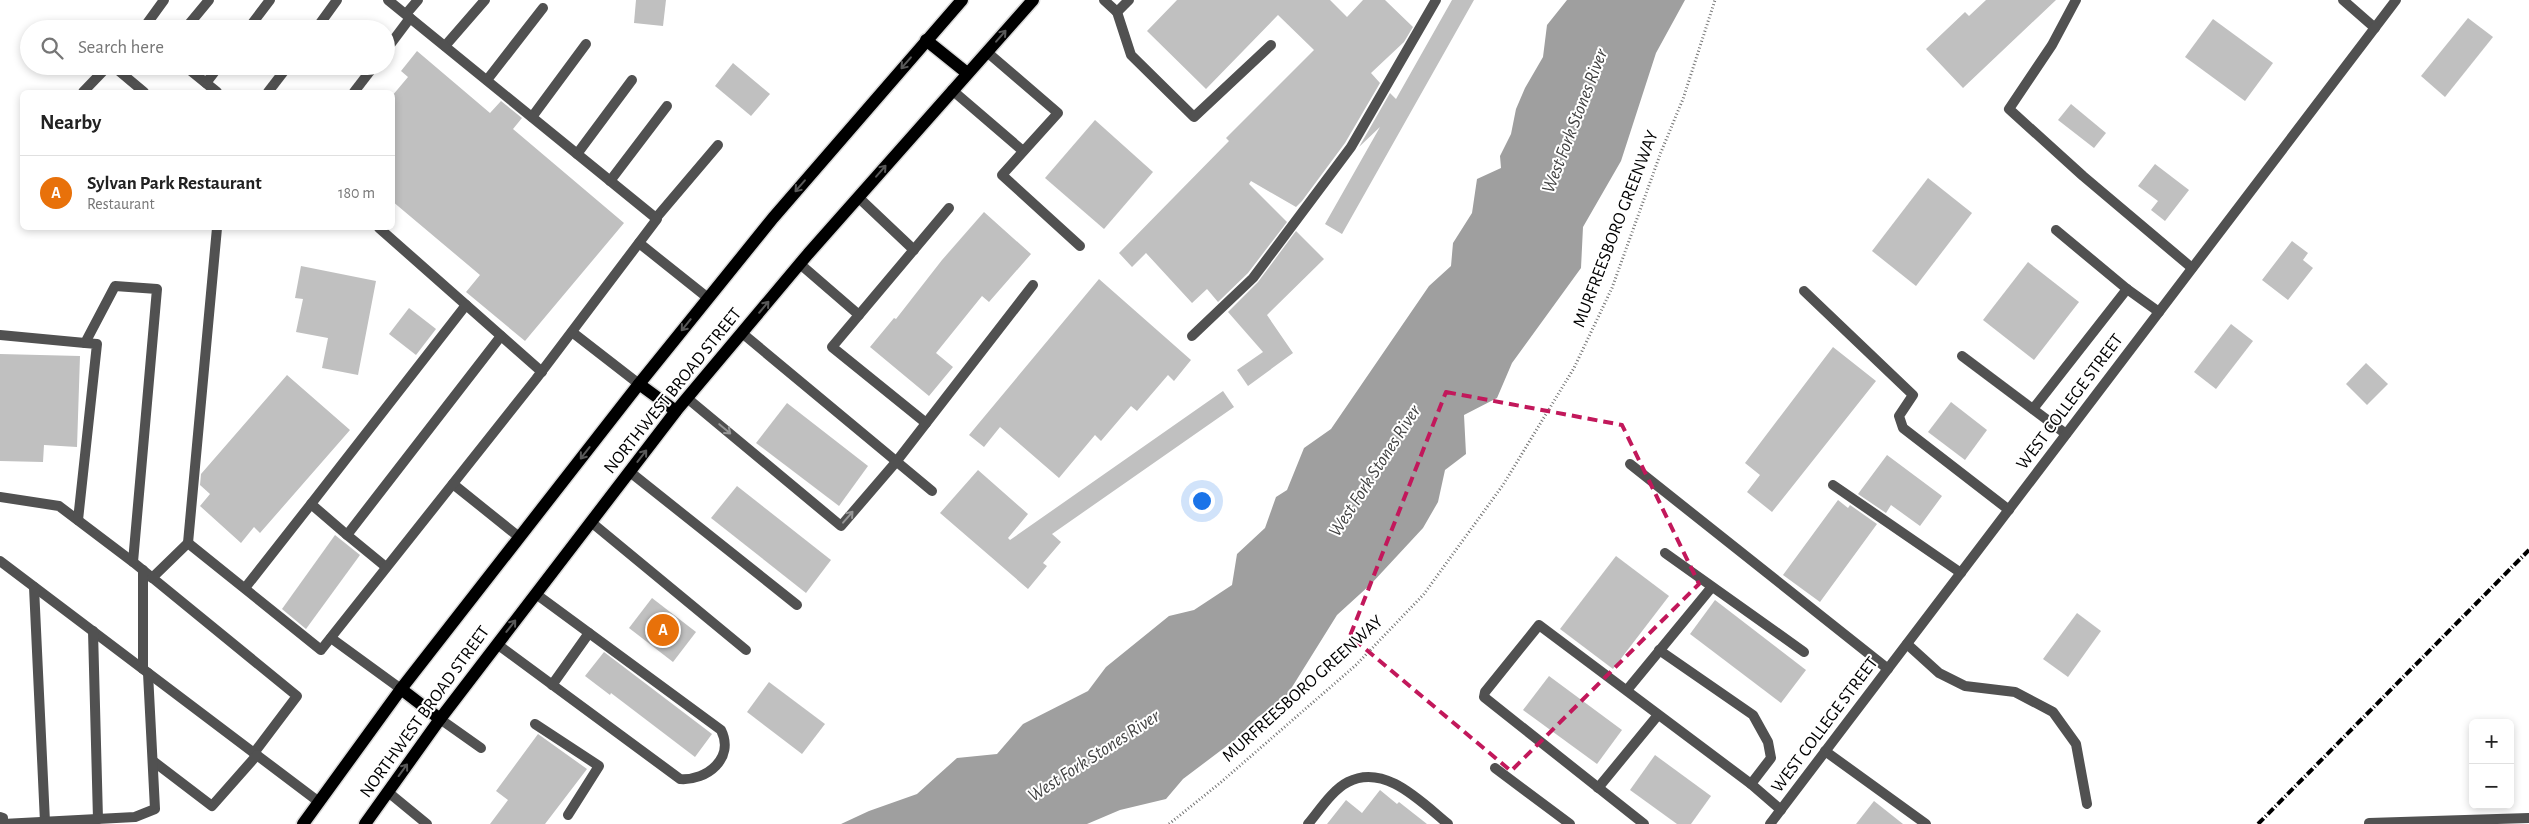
<!DOCTYPE html>
<meta charset="utf-8">
<style>
body{margin:0;font-family:"Alegreya Sans",sans-serif;background:#f2f2f2;color:#222}
.controls{position:absolute;right:15px;bottom:15px;display:grid;overflow:hidden;border-radius:8px;box-shadow:0 2px 8px #0003}
.controls button{width:45px;height:45px;display:grid;place-items:center;padding:0;border:0;border-bottom:1px solid #e0e0e0;background:#fff;color:#222;font:25px sans-serif}
.you{position:absolute;left:1201px;top:500px;width:18px;height:18px;margin:-12px;border:4px solid #fff;border-radius:50%;background:#1a73e8;box-shadow:0 0 0 8px #1a73e833}
.badge{display:grid;place-items:center;width:32px;height:32px;border-radius:50%;background:#000;color:#fff;font-size:16px;font-weight:700}
.pin{position:absolute;translate:-50% -50%;border:2px solid #fff;box-shadow:0 1px 5px #0006}
.list{margin:0;padding:0;list-style:none}
h2{display:flex;justify-content:space-between;align-items:center;height:65px;margin:0;padding:0 20px;font-size:21px}
h2 small{font-size:16px;font-weight:400;color:#767676}
.list li{display:grid;grid-template-columns:32px 1fr auto;gap:15px;align-items:center;box-sizing:border-box;height:75px;padding:0 20px;border-top:1px solid #e0e0e0}
.list b{display:block;font-size:19px;white-space:nowrap}
.list p{margin:0;font-size:16px;white-space:nowrap;color:#767676}
.list em{font-size:16px;font-style:normal;color:#767676}
.icon{flex:none;width:28px;height:28px;fill:none;stroke:currentColor;stroke-width:2;stroke-linecap:round;stroke-linejoin:round}
.map{position:relative;flex:none;width:2529px;height:824px;overflow:hidden}
.search{position:absolute;background:#fff;box-shadow:0 2px 8px #0003;left:20px;top:20px;width:375px;height:55px;display:flex;align-items:center;gap:12px;box-sizing:border-box;padding:0 18px;border-radius:28px;color:#767676;font-size:19px}
.panel{position:absolute;background:#fff;box-shadow:0 2px 8px #0003;left:20px;top:90px;width:375px;height:140px;border-radius:8px}
.map>svg:first-child{display:block}
</style>
<div class="map">
<svg width="2529" height="824" viewBox="0 0 2529 824">
<rect width="100%" height="100%" fill="#fff"/>
<path fill="#9f9f9f" d="M1567,0H1685L1656,53L1621,161L1583,227L1581,268L1512,363L1497,398L1464,415L1466,454L1445,470L1438,502L1423,528L1371,584L1337,615L1284,700L1258,717L1236,739L1183,779L1166,799L1120,810L1087,824H841L869,811L917,794L957,758L997,754L1023,724L1088,691L1106,667L1169,616L1194,610L1232,585L1237,554L1265,528L1276,497L1287,490L1304,448L1331,429L1429,286L1451,266L1453,243L1472,213L1477,179L1501,168L1500,156L1511,134L1516,109L1525,88L1543,57L1547,25Z"/>
<g fill="#c0c0c0">
<path d="M636,0H666L663,26L634,23Z"/>
<path d="M1177,0H1330L1347,17L1363,0H1385L1413,27L1404,42L1371,73L1380,83L1345,143L1302,201L1296,207L1251,181L1249,184L1287,222L1248,273L1218,302L1207,289L1192,303L1146,253L1132,267L1119,253L1229,141L1226,138L1314,50L1278,15L1206,89L1147,31Z"/>
<path d="M1452,0H1474L1342,234L1325,224L1380,127L1359,147L1390,93L1396,99Z"/>
<path d="M1986,0H2056L1963,88L1926,49L1965,12L1969,16Z"/>
<path d="M2468,18L2493,37L2445,97L2421,76Z"/>
<path d="M2213,19L2273,63L2245,101L2185,57Z"/>
<path d="M417,51L490,113L501,101L522,118L513,129L624,223L525,341L466,292L480,275L392,201V96L408,77L401,71Z"/>
<path d="M733,63L770,94L751,116L715,86Z"/>
<path d="M2071,104L2106,133L2094,148L2058,120Z"/>
<path d="M1095,120L1153,172L1104,229L1045,178Z"/>
<path d="M2155,164L2189,190L2165,221L2151,210L2158,201L2138,186Z"/>
<path d="M1928,178L1972,213L1916,286L1872,251Z"/>
<path d="M984,212L1031,254L989,302L982,296L936,353L953,367L929,396L870,347L894,318L896,319L942,260Z"/>
<path d="M1296,231L1324,259L1267,315L1293,353L1248,386L1237,370L1263,352L1228,312L1258,282Z"/>
<path d="M2292,241L2308,253L2303,260L2313,268L2288,300L2262,280Z"/>
<path d="M2028,262L2079,302L2034,360L1983,320Z"/>
<path d="M301,266L376,281L358,375L322,368L328,338L296,332L303,299L295,298Z"/>
<path d="M1099,279L1191,360L1174,381L1168,375L1137,411L1131,406L1101,441L1095,435L1059,478L1000,427L984,447L969,435Z"/>
<path d="M409,308L436,329L416,355L389,334Z"/>
<path d="M2231,324L2253,341L2216,389L2194,372Z"/>
<path d="M1833,347L1876,381L1772,512L1747,492L1760,475L1745,463Z"/>
<path d="M0,354L80,356L77,447L44,445L43,462L0,461Z"/>
<path d="M2366,363L2388,384L2367,405L2346,384Z"/>
<path d="M287,375L350,430L260,533L254,527L241,543L200,506L210,494L200,485L201,474Z"/>
<path d="M1223,391L1234,407L1052,534L1061,542L1043,563L1047,566L1028,589L940,513L978,470L1028,514L1008,538L1010,540Z"/>
<path d="M1951,402L1987,430L1965,460L1928,432Z"/>
<path d="M787,403L868,466L839,506L756,443Z"/>
<path d="M1887,455L1942,496L1920,526L1891,505L1886,513L1858,494Z"/>
<path d="M737,486L831,560L806,593L711,518Z"/>
<path d="M1838,500L1848,508L1850,505L1877,524L1820,602L1783,575Z"/>
<path d="M335,535L360,555L306,629L282,609Z"/>
<path d="M1616,556L1669,596L1613,669L1560,629Z"/>
<path d="M652,598L696,632L673,662L629,628Z"/>
<path d="M1715,600L1806,670L1781,703L1690,634Z"/>
<path d="M2077,613L2101,631L2068,677L2043,659Z"/>
<path d="M604,652L712,734L695,757L611,693L610,695L585,676Z"/>
<path d="M1549,676L1622,730L1597,764L1523,710Z"/>
<path d="M769,682L825,724L802,754L747,712Z"/>
<path d="M538,734L587,769L545,824H490L508,800L496,791Z"/>
<path d="M1655,755L1711,796L1691,824H1677L1630,790Z"/>
<path d="M1380,790L1397,804L1399,802L1427,824H1327L1346,800L1362,813Z"/>
<path d="M1874,801L1903,824H1856Z"/>
</g>
<g fill="none" stroke-linecap="round" stroke-linejoin="round">
<defs>
<g id="primary">
<path d="M926,40L967,73"/>
<path d="M639,384L676,411"/>
<path d="M401,689L440,719"/>
<path d="M303,824L401,689L639,384L773,218L962,0"/>
<path d="M365,824L440,719L676,411L808,254L1033,0"/>
</g>
</defs>
<use href="#primary" stroke="#dbdbdb" stroke-width="15"/>
<path stroke="#737373" stroke-width="3" stroke-dasharray="1 2.5" stroke-linecap="butt" d="M1169,824L1220,783L1356,665L1424,594L1503,485L1574,368L1612,288L1661,152L1683,99L1715,0"/>
<g stroke="#515151" stroke-width="10">
<path d="M1104,0L1117,12L1129,0"/>
<path d="M2076,0L2052,45L2009,109L2083,176L2192,268"/>
<path d="M2343,0L2375,28"/>
<path d="M1117,12L1131,55L1194,117L1271,45"/>
<path d="M406,14L418,0"/>
<path d="M143,29L164,0"/>
<path d="M185,29L209,0"/>
<path d="M248,29L270,0"/>
<path d="M316,29L337,0"/>
<path d="M445,46L485,0"/>
<path d="M386,50L410,18"/>
<path d="M987,52L1058,113L1002,175L1080,246"/>
<path d="M113,66L144,92"/>
<path d="M185,66L217,92"/>
<path d="M487,80L543,8"/>
<path d="M206,83L219,66"/>
<path d="M952,90L1023,151"/>
<path d="M83,92L108,66"/>
<path d="M268,92L288,66"/>
<path d="M354,92L374,66"/>
<path d="M532,117L586,44"/>
<path d="M577,154L632,80"/>
<path d="M610,181L667,106"/>
<path d="M858,197L914,250"/>
<path d="M656,218L718,145"/>
<path d="M379,228L542,372"/>
<path d="M2056,230L2127,289L2159,312"/>
<path d="M639,243L708,298"/>
<path d="M800,264L859,315"/>
<path d="M1804,291L1913,395L1899,416L1903,428L2009,510"/>
<path d="M572,332L639,384"/>
<path d="M742,333L932,491"/>
<path d="M0,335L85,343L115,286L157,289L133,562L297,696L254,753"/>
<path d="M1192,336L1253,278L1351,147L1436,0"/>
<path d="M1962,356L2066,434"/>
<path d="M687,398L841,526L896,462L1033,285"/>
<path d="M2033,409L2127,289"/>
<path d="M926,423L832,347L949,208"/>
<path d="M1630,464L1888,669"/>
<path d="M630,472L797,605"/>
<path d="M453,484L519,537"/>
<path d="M1833,485L1961,573"/>
<path d="M0,497L59,506L133,562"/>
<path d="M311,504L466,305"/>
<path d="M78,520L97,344L85,343"/>
<path d="M591,522L746,650"/>
<path d="M347,535L386,567"/>
<path d="M188,543L217,228"/>
<path d="M1665,553L1804,652"/>
<path d="M0,561L319,802"/>
<path d="M143,570V669"/>
<path d="M152,578L188,543L321,650L536,379L657,219L388,0"/>
<path d="M34,587L45,822"/>
<path d="M245,588L311,504L347,535L501,336"/>
<path d="M93,631L98,819"/>
<path d="M331,638L401,689"/>
<path d="M497,644L680,779C707,781 735,758 721,730L536,594"/>
<path d="M1907,644L1939,673L1965,686L2015,692L2053,712L2076,744L2087,804"/>
<path d="M1659,650L1753,715L1768,742L1771,758L1751,784"/>
<path d="M552,685L589,633"/>
<path d="M1627,690L1711,588"/>
<path d="M440,719L481,748"/>
<path d="M535,724L599,766L568,815"/>
<path d="M1825,751L1926,824"/>
<path d="M153,761L212,806L257,755"/>
<path d="M1495,768L1570,824"/>
<path d="M1598,788L1658,715"/>
<path d="M388,792L427,824"/>
<path d="M0,817L3,818V824L135,817L155,809L148,673"/>
<path d="M1308,824C1319,811 1332,790 1348,782C1385,763 1421,802 1448,824"/>
<path d="M1644,824L1484,697L1485,692L1539,625L1751,784L1781,810"/>
</g>
<path stroke="#515151" stroke-width="10" d="M2369,823L2529,818"/>
<path stroke="#515151" stroke-width="10" d="M1770,824L2396,0"/>
<use href="#primary" stroke="#000" stroke-width="12"/>
<path stroke="#000" stroke-width="4" stroke-dasharray="8 2.5 1 2.5" stroke-linecap="butt" d="M2258,824L2529,550"/>
</g>
<defs><path id="oneway-shaft" d="M-6 0H5M1.5-3L5.5 0L1.5 3" fill="none" stroke-width="1.6" stroke-linecap="round" stroke-linejoin="round" transform="scale(1.25)"/></defs>
<g stroke="#595959">
<use href="#oneway-shaft" transform="translate(1001 36) rotate(-49)"/>
<use href="#oneway-shaft" transform="translate(906 63) rotate(131)"/>
<use href="#oneway-shaft" transform="translate(881 171) rotate(-49)"/>
<use href="#oneway-shaft" transform="translate(800 186) rotate(131)"/>
<use href="#oneway-shaft" transform="translate(764 307) rotate(-50)"/>
<use href="#oneway-shaft" transform="translate(686 325) rotate(129)"/>
<use href="#oneway-shaft" transform="translate(585 453) rotate(128)"/>
<use href="#oneway-shaft" transform="translate(642 456) rotate(-52)"/>
<use href="#oneway-shaft" transform="translate(511 626) rotate(-52)"/>
<use href="#oneway-shaft" transform="translate(403 770) rotate(-54)"/>
</g>
<g stroke="#979797">
<use href="#oneway-shaft" transform="translate(725 429) rotate(40)"/>
<use href="#oneway-shaft" transform="translate(848 517) rotate(-49)"/>
</g>
<path fill="none" stroke="#c2185b" stroke-width="4" stroke-dasharray="10 6" stroke-linejoin="round" d="M1446,392L1622,425L1699,584L1511,771L1350,636Z"/>
<g text-anchor="middle" dominant-baseline="central" stroke-width="4" stroke-linejoin="round" paint-order="stroke">
<g font-size="18" fill="#000" stroke="#fff">
<text transform="translate(1616 229) rotate(-69)">MURFREESBORO GREENWAY</text>
<text transform="translate(673 391) rotate(-51)">NORTHWEST BROAD STREET</text>
<text transform="translate(2070 402) rotate(-53)">WEST COLLEGE STREET</text>
<text transform="translate(1303 689) rotate(-42)">MURFREESBORO GREENWAY</text>
<text transform="translate(425 712) rotate(-54)">NORTHWEST BROAD STREET</text>
<text transform="translate(1825 725) rotate(-53)">WEST COLLEGE STREET</text>
</g>
<g font-size="19" font-style="italic" fill="#404040" stroke="#fff">
<text transform="translate(1575 121) rotate(-69)">West Fork Stones River</text>
<text transform="translate(1375 471) rotate(-57)">West Fork Stones River</text>
<text transform="translate(1094 756) rotate(-33)">West Fork Stones River</text>
</g>
</g>
</svg>
<div class="controls">
<button>+</button>
<button>−</button>
</div>
<div class="you"></div>
<div class="pin badge" style="left:663px;top:630px;background:#e8710a">A</div>
<div class="search"><svg class="icon" aria-label="search" viewBox="0 0 24 24"><circle cx="10" cy="10" r="6"/><path d="M15 15l6 6"/></svg>Search here</div>
<section class="panel">
<h2>Nearby<small></small></h2>
<ul class="list">
<li><span class="badge" style="background:#e8710a">A</span><div><b>Sylvan Park Restaurant</b><p>Restaurant</p></div><em>180 m</em></li>
</ul>
</section>
</div>
